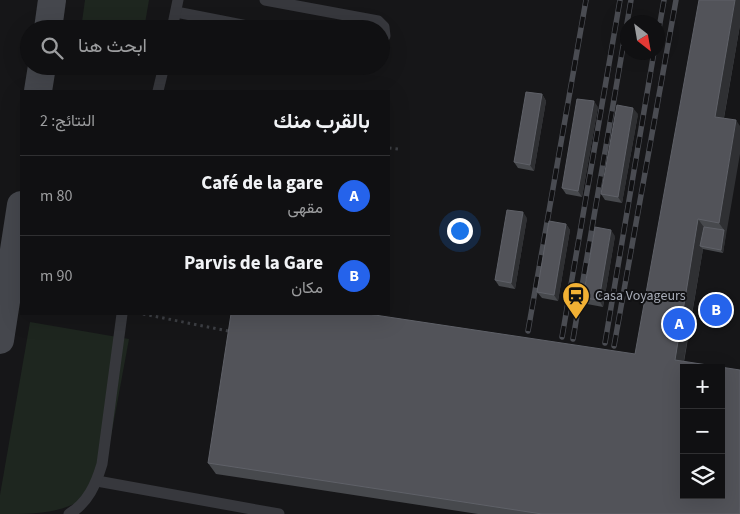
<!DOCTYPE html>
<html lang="ar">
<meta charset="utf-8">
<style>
body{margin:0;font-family:"Source Sans 3",Vazirmatn,sans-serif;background:#19191b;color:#f1f3f6;direction:rtl}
.controls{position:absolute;right:15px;bottom:15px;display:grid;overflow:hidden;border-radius:0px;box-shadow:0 5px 20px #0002}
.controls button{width:45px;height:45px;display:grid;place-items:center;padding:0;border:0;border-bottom:1px solid #303032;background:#101012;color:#f1f3f6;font:25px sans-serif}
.compass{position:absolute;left:620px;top:15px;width:45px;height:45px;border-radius:50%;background:#101012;box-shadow:0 5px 20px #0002;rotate:149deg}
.you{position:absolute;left:459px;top:230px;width:18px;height:18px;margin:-12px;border:4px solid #fff;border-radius:50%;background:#1a73e8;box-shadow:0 0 0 8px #1a73e833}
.badge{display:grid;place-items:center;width:32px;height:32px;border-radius:50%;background:#2563eb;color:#fff;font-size:16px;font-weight:700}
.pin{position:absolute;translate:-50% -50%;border:2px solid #fff;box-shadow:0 1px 5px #0006}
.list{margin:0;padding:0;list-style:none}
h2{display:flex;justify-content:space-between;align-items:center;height:65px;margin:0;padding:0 20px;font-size:21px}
h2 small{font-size:16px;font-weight:400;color:#9c9d9f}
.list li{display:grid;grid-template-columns:32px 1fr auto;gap:15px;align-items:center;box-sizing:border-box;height:80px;padding:0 20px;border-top:1px solid #303032}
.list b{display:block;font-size:19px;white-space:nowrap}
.list p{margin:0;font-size:16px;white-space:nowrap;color:#9c9d9f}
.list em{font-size:16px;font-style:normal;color:#9c9d9f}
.icon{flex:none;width:28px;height:28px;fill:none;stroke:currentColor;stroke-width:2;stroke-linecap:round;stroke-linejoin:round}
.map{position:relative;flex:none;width:740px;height:514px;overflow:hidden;direction:ltr}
.search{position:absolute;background:#101012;box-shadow:0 5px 20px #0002;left:20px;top:20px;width:370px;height:55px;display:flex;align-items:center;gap:12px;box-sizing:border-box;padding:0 18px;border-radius:28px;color:#9c9d9f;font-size:19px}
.panel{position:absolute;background:#101012;box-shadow:0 5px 20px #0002;left:20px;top:90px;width:370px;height:225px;border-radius:0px;direction:rtl}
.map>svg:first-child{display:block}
</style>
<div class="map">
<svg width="740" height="514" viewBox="0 0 740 514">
<rect width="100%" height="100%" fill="#161618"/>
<g fill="#1e261f">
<path d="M85,0H149L144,29H81Z"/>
<path d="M75,66H138L137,74Z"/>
<path d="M30,322L129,339L102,485C69,514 43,514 0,514V495Z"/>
</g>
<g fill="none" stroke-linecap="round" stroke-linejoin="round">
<g stroke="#3d3f44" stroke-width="3" stroke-dasharray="2.5 4" stroke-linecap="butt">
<path d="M389,148L398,149"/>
<path d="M143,314L233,332"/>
</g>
<g stroke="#37383d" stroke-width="11">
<path d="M265,0L378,21L384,27L385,36L381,41"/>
<path d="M176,12L263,29"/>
<path d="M172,29L178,0"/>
<path d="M158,91L164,66"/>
<path d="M97,481L279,514"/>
<path d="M69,514C88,503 96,484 102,464L122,314"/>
</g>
<g stroke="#45474d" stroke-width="28">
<path d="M48,29L52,0"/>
<path d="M38,91L42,66"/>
<path d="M0,340L21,205"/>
</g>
<defs>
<g id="rail">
<path d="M658,34L664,0"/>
<path d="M528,331L586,0"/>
<path d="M562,337L620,0"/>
<path d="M573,339L631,0"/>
<path d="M605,343L654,52"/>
<path d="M614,346L676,0"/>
</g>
</defs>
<use href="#rail" stroke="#4a4c52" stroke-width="5.5"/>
<use href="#rail" stroke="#111113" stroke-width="4" stroke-dasharray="11" stroke-linecap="butt"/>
</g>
<g fill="#47494d">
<path d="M740,0V25L724,118L726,233L723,253L703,249L684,362L740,514H478L216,474L208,463L635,354Z"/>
<path d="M542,94L546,101L534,171L518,168L514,162Z"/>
<path d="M598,107L582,197L566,194L562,188Z"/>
<path d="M638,114L622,203L605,200L601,194Z"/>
<path d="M527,218L515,289L499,286L495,280Z"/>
<path d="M566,224L570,230L558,301L542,298L537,292Z"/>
<path d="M615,236L603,307L587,304L583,298Z"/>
</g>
<g fill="#2f3033">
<path d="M735,0H740V25L722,128L715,117Z"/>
<path d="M542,94L546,101L534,171L530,165Z"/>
<path d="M594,101L598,107L582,197L578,191Z"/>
<path d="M633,108L638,114L622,203L618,197Z"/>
<path d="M736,120L740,126V154L723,253L721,250L724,230L719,223Z"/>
<path d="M523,212L527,218L515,289L511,283Z"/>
<path d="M698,219L706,230L700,246L703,249L682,371L675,360Z"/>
<path d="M566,224L570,230L558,301L554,295Z"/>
<path d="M611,230L615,236L603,307L599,300Z"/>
</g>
<g fill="#525359" stroke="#5f6168" fill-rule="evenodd">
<path d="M699,0H735L715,117L736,120L719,223L698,219L675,360L740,370V514H542L208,463L231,314H368L635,354ZM684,368H721V495H684Z"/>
<path d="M526,92L542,94L530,165L514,162Z"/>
<path d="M577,99L594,101L578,191L562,188Z"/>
<path d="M617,105L633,108L618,197L601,194Z"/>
<path d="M507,210L523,212L511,283L495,280Z"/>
<path d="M549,221L566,224L554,295L537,292Z"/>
<path d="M595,227L611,230L599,300L583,298Z"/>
<path d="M704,227L724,230L721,250L700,246Z"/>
</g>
<defs>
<symbol id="station-pin" viewBox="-11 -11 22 30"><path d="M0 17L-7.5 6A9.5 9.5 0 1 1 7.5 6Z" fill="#f2b134" stroke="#111113"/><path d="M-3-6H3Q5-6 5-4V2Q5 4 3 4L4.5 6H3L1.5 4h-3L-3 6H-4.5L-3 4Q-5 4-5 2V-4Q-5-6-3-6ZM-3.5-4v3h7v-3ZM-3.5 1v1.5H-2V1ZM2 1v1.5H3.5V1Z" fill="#111"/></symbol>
</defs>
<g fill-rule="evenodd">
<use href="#station-pin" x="560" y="280" width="32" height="43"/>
</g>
<g text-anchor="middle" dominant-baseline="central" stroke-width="4" stroke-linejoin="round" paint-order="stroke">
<g font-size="14" fill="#a8adb8" stroke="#111113" text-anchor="start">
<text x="595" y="296">Casa Voyageurs</text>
</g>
</g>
</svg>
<div class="controls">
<button>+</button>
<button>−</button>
<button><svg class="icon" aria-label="layers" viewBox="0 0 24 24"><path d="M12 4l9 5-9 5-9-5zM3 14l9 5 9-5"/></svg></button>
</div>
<svg class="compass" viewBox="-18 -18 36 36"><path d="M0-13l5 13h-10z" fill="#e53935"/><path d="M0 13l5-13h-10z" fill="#9c9d9f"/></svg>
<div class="you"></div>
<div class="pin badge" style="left:679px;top:324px">A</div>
<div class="pin badge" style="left:716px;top:310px">B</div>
<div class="search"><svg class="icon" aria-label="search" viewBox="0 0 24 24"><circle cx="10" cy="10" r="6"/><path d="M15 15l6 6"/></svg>ابحث هنا</div>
<section class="panel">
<h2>بالقرب منك<small>النتائج: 2</small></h2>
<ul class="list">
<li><span class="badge">A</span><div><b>Café de la gare</b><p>مقهى</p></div><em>80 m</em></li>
<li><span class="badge">B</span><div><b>Parvis de la Gare</b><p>مكان</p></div><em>90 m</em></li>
</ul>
</section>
</div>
